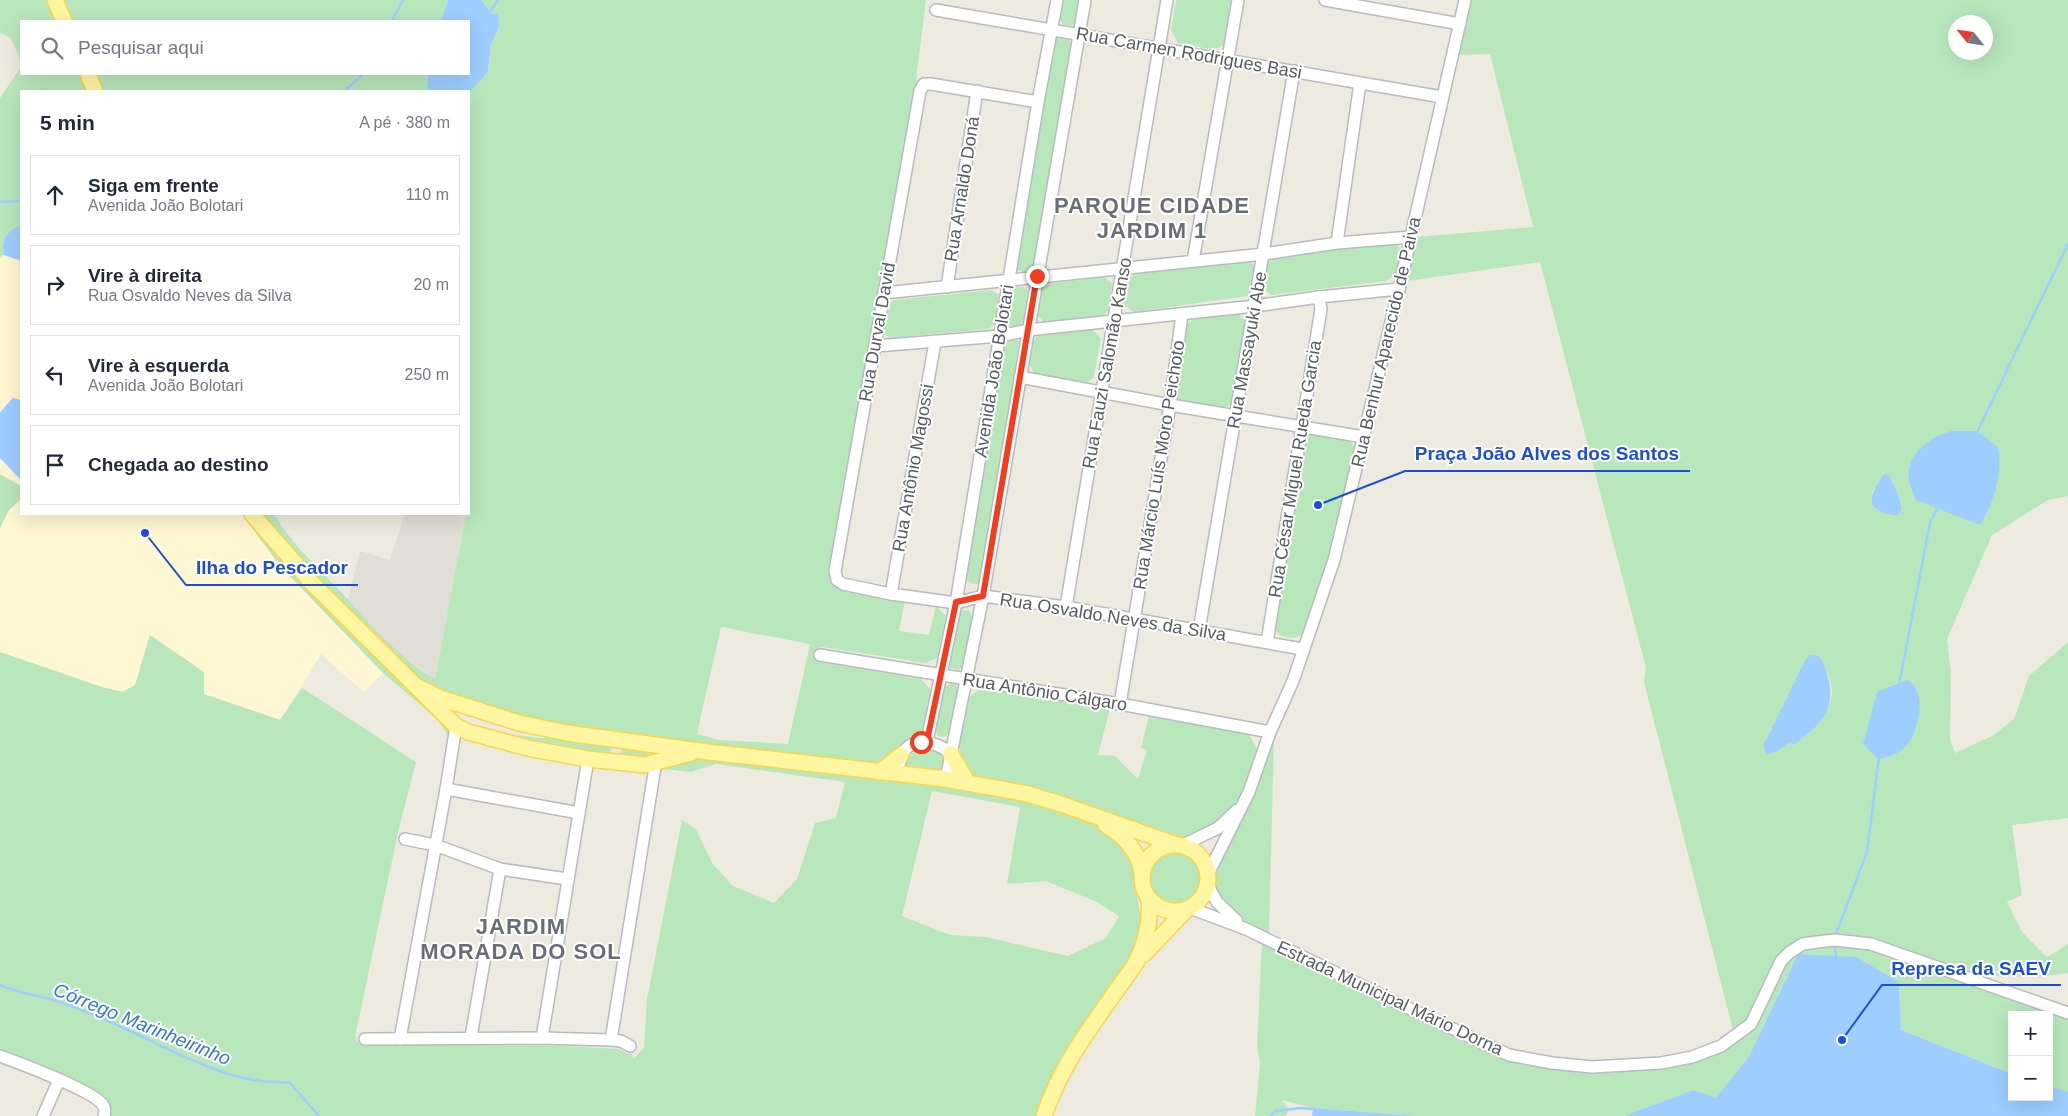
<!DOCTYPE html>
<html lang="pt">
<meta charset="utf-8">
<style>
body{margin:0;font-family:Helvetica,sans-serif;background:#f6f6f7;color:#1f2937}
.controls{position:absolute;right:15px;bottom:15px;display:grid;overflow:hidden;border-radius:0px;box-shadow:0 5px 20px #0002}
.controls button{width:45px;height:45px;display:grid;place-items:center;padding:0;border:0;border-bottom:1px solid #e0e1e3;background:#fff;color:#1f2937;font:25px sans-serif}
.compass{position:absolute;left:1948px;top:15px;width:45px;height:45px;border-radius:50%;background:#fff;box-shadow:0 5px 20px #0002;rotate:300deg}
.stop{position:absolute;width:15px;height:15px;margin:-11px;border:4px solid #f53c1d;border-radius:50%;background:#fff}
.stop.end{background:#f53c1d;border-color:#fff;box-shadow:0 1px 5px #0008}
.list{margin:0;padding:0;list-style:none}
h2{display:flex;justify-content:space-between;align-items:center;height:65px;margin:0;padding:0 20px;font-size:21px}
h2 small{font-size:16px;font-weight:400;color:#747a83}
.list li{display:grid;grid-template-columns:32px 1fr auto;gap:15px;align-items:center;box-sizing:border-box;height:80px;margin:0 10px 10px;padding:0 10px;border:1px solid #e0e1e3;border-radius:0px}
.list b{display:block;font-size:19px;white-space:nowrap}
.list p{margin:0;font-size:16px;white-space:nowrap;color:#747a83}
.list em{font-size:16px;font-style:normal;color:#747a83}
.icon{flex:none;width:28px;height:28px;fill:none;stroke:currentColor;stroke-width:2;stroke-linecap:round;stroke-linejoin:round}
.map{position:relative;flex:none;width:2068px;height:1116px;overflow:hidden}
.search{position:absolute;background:#fff;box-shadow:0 5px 20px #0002;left:20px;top:20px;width:450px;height:55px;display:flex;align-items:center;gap:12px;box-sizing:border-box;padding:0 18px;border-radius:0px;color:#747a83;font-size:19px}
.panel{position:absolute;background:#fff;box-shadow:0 5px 20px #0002;left:20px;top:90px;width:450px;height:425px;border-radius:0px}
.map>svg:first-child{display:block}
</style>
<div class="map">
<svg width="2068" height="1116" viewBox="0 0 2068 1116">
<rect width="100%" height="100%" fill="#edebdf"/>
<g fill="#fff7d2">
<path d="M21,227V486L0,474V257L4,255Z"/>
<path d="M21,499V514H242L280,566L383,673L364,692L321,654L280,720L204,694L150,635L135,686L122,692L102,687L0,652V528L9,510Z"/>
</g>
<path fill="#e0ded7" d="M405,514H466L435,679L400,654L348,600L360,551L390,560Z"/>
<g fill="#b9e7bc" fill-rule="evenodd">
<path d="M0,0H52L61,21H21V61L11,38L0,33Z"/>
<path d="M60,0H448L441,21H69Z"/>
<path d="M481,0H926L916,80L919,81L915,90L830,571L831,582L838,589L905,600L899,631L929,635L936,606L946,616L937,658L926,663L822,647L817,649L816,656L819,662L921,679L931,690L922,732L919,737L889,757L868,765L519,722L417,682L256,514H274C291,543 318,568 342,593C371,624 398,657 435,679L466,514H469V93L488,72L491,44L499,27ZM721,627L810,644L788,744L719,740L697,734Z"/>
<path d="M1064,0H1079L1075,24L1070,26L1063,24L1060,19Z"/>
<path d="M1176,0H1233L1226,44L1214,50L1178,43L1171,30Z"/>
<path d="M1468,0H2068V496L2048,500L1992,535L1947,639L1951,672L1950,739L1955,753L1992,736L2014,719L2029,676L2068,642V818L2012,825L2022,895L2007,902L2022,932L2047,957L2068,944V973L2038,977L1989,976L1985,978L1872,938L1836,934L1802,938L1786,947L1777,957L1746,1020L1733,1030L1644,682L1646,668L1540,262L1407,281L1417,237L1533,227L1490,54L1456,55ZM1956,22H1986V52H1956ZM1951,431H1977L1998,448C1997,476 1995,500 1980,524ZM1884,474L1898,494L1902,509L1898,516L1891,515L1872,493ZM1823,661C1826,670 1832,682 1832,692C1831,714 1810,732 1794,744L1790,742L1776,752L1767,754Z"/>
<path d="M1058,37L1068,39L1071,43L1033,270C1027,274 1023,274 1017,269L1054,44Z"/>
<path d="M21,67V74H84L92,91H21V227H18L3,249L4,255L0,257V98Z"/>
<path d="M91,74H428L427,91H99Z"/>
<path d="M1389,243L1397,245L1402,250L1397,273L1386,281L1271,295L1263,288L1266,264L1274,257Z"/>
<path d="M1248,260L1255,266L1253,289L1248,296L1134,312L1124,305L1127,279L1136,273Z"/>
<path d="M1104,277L1112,283L1108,311L1102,316L1045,323L1037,315L1040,289L1048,284Z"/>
<path d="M1016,287H1024L1028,291L1023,322L1018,326H1011L1007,321L1013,291Z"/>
<path d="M992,290L999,295L996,323L989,329L890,338L882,333L887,306L894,300Z"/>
<path d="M1237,313L1245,321L1233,402L1225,408L1179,400L1175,394L1187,324L1197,317Z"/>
<path d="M1092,329L1101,338L1094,377L1086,384L1036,376C1024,358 1026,349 1040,333Z"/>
<path d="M1007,339H1017L1019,342L982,582C976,586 971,584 966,579L1004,344Z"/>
<path d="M1310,433C1325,435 1353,434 1356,451L1329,558L1305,630C1298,641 1290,639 1279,635L1274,627L1305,438Z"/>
<path d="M0,474L21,486V499L9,510L0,528Z"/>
<path d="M242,514H248L450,727L448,736L437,719L383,673L280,566Z"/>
<path d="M963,610L970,611L972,616L963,667L959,670L951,668L948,664L959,614Z"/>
<path d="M150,635L204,672V694L280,720L302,688L416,762L398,832L355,1037H357L356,1041L360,1044L563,1046L619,1049L626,1053L632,1054L633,1059L644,1048L647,999L682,820L696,829L712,863L733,886L774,903L797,879L815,823L836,818L845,782L716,764L691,772L663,769L688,757L784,764L1026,798L1091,819L1116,835L1132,863L1143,933L1139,947L1040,1116H108L97,1093L68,1077L0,1049V652L102,687L122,692L135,685ZM932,791L1020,807L1007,884L1046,881L1097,902L1119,916L1106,938L1068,956L986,937L950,935L902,916Z"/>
<path d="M949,684H955L958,689L948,734L945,737L938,736L935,729L944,688Z"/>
<path d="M985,686L1110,708L1098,755L1115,756L1138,779L1147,750L1141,748L1149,715L1248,732L1257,749C1254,762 1251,778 1246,790C1232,819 1205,829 1178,841L971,778L960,758V740L970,696Z"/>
<path d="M519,735L537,738H566L607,744L611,748L610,754H587L513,739Z"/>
<path d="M1274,736L1269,935C1244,921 1210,903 1215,870Z"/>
<path d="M626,747L680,754L652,759L619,756L622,749Z"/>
<path d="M928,747L944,752L945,759L939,774L905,771C906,756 913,750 928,747Z"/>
<circle cx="1174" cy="877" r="27"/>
<path d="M1262,942L1469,1043L1508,1058L1592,1071L1724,1050L1755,1028L1786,964C1809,940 1840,947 1870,950L2068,1019V1092L2049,1086V1015H2012V1074L1901,1030L1899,982L1798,954L1749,1056L1716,1099L1693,1090L1624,1116H1417L1313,1108L1282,1100L1289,1111L1285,1116H1255L1260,1063L1257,1046Z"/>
</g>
<g fill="#9dceff">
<path d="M448,0H481L491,13L498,15L499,27L491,44L488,72L469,93V91H427L428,74H469V21H441Z"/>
<path d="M18,227H21V261L4,255C1,243 6,231 18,227Z"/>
<path d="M13,398L21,400V480L0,458V412Z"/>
<path d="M1951,431H1977L1998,447C2003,474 1994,502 1980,525L1916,500C1914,494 1910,487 1909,481C1905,454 1929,438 1951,431Z"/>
<path d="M1884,474L1889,475L1898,494L1902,509L1898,516C1864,511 1867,498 1884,474Z"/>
<path d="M1813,655L1819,656C1825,663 1827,672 1829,681C1836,712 1817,727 1794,745L1790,742L1776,752L1767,754L1763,746L1805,661L1809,656Z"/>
<path d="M1907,680C1926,688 1920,722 1912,737C1906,751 1892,757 1878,759L1863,744L1877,692Z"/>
<path d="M1798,954L1856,957L1899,982L1901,1030L2012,1074V1097H2049V1086L2068,1092V1116H1624L1693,1090L1716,1098L1749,1056Z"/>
<path d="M1313,1108L1417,1116H1312Z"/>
</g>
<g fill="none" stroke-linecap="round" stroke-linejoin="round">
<g stroke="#9dceff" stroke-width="2.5">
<path d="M490,12L498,0"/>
<path d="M392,21L403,0"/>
<path d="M345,91L363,74"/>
<path d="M0,202L21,201"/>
<path d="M1976,434L2068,244"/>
<path d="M1899,685L1930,523L1939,505"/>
<path d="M1836,934L1867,852L1879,757"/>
<path d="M1835,946L1836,957"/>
<path d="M0,985C19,994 39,995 59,1002C93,1013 129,1030 161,1046C205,1066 239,1084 289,1082L319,1116"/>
<path d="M1271,1116L1275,1111L1301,1108L1314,1109"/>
</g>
<defs>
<g id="minor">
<path d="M1325,0L1460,24"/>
<path d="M936,10L1442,97"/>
<path d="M1038,102L931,84H924L920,91L835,571L837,580L843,584L891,594L956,603L983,596L1066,607L1302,649"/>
<path d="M1337,243L1360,83"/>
<path d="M1193,261L1238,0"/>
<path d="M947,287L977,91"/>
<path d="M884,293L1264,254L1337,243L1411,237"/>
<path d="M876,346L1000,336L1028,330L1255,306L1319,297L1399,289"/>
<path d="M1020,377L1170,405L1364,437"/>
<path d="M891,594L935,342"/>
<path d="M1066,607L1167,0"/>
<path d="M1199,630L1294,71"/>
<path d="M1267,642L1321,309L1319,297"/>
<path d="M820,655L1120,704L1270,732"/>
<path d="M1120,704L1170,405L1182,314"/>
<path d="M927,741L956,603L1038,102L1057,0"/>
<path d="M900,762C904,735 936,739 951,754"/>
<path d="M946,779L983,596L1085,0"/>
<path d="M446,789L579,813"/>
<path d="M405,839L435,845L500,869L567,879"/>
<path d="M1181,846L1218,828L1237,810"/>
<path d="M1207,876L1249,792L1270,732L1293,681L1334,560L1399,289L1465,0"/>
<path d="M1207,884L1217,902L1237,921"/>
<path d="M1190,908L1246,929L1385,997L1509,1055L1552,1063L1592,1067L1661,1063L1692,1057L1721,1046L1751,1024L1781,961L1790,952L1803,944L1817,942L1835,940L1871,944L2068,1013"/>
<path d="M471,1037L500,869"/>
<path d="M542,1038L588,759"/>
<path d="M365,1039L542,1038L611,1040L621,1041L630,1046"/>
<path d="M400,1039L446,789L456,726"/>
<path d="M611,1040L656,761"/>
<path d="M0,1056C19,1063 94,1091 103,1105C105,1108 105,1112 104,1116"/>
<path d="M43,1116L59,1080"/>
</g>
<g id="major">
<path d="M55,0L64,21"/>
<path d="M88,74L95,91"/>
<path d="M252,514L313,584L456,726L468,732L532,749L588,759L645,765L691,753"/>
<path d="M416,686L443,699L519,723L567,733L700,751L946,779L1028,794L1061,804L1177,845"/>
<path d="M951,754L968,783"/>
<path d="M880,772L901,755"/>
<path d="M1106,825C1125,837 1139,851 1142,874"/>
<circle cx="1175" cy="878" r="33"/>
<path d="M1144,954L1187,909"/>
<path d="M1044,1116C1062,1060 1103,1011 1136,963C1146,942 1151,923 1149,900"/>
</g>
</defs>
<use href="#minor" stroke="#b7bac0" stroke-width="14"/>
<use href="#major" stroke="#fbd54a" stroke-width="18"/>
<use href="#minor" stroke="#fff" stroke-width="11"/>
<use href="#major" stroke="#fff6a2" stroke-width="15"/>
</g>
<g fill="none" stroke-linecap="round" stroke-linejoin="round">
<path stroke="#f53c1d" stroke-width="6" d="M921,742L927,741L956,602L983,596L1037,276"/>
</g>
<g text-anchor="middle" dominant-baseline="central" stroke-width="4" stroke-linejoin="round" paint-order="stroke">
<g font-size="18" fill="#585c62" stroke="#fff">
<text transform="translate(1189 53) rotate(10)">Rua Carmen Rodrigues Basi</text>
<text transform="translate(962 189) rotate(-81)">Rua Arnaldo Doná</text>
<text transform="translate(877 332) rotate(-80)">Rua Durval David</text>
<text transform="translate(1386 342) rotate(-77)">Rua Benhur Aparecido de Paiva</text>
<text transform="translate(1247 350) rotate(-80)">Rua Massayuki Abe</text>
<text transform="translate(1107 363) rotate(-80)">Rua Fauzi Salomão Kanso</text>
<text transform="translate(994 371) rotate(-81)">Avenida João Bolotari</text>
<text transform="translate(1159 465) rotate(-81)">Rua Márcio Luís Moro Peichoto</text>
<text transform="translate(913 468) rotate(-80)">Rua Antônio Magossi</text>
<text transform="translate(1295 469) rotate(-81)">Rua César Miguel Rueda Garcia</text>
<text transform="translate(1113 617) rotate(9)">Rua Osvaldo Neves da Silva</text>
<text transform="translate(1045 692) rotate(9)">Rua Antônio Cálgaro</text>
<text transform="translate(1390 998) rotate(25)">Estrada Municipal Mário Dorna</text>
</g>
<g font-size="19" font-style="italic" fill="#3876ca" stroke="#fff">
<text transform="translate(142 1024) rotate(22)">Córrego Marinheirinho</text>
</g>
<g font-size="22" font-weight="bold" letter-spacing="1" fill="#696e74" stroke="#fff">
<text x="1152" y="205">PARQUE CIDADE<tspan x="1152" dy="25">JARDIM 1</tspan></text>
<text x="521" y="926">JARDIM<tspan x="521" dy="25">MORADA DO SOL</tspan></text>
</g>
</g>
<path fill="none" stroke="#1d4ed8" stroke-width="2" d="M1318 505L1405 471H1690M145 533L186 585H358M1842 1040L1882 985H2061"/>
<g fill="#1d4ed8" stroke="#fff" stroke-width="2">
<circle cx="1318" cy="505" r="5"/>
<circle cx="145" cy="533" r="5"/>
<circle cx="1842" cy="1040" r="5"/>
</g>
<g font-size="19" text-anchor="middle" font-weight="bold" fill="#1d4ed8" stroke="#fff" stroke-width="4" stroke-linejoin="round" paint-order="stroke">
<text x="1547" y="460">Praça João Alves dos Santos</text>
<text x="272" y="574">Ilha do Pescador</text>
<text x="1971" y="975">Represa da SAEV</text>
</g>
</svg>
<div class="controls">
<button>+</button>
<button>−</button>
</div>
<svg class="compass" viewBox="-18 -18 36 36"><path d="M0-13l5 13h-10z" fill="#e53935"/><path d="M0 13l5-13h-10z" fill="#747a83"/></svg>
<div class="stop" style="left:921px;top:742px"></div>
<div class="stop end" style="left:1037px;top:276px"></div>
<div class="search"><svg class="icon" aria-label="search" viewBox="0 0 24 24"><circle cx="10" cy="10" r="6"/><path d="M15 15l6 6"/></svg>Pesquisar aqui</div>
<section class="panel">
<h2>5 min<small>A pé · 380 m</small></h2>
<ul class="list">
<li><svg class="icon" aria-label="ahead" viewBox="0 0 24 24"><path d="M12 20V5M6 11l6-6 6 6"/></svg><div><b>Siga em frente</b><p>Avenida João Bolotari</p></div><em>110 m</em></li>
<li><svg class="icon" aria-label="right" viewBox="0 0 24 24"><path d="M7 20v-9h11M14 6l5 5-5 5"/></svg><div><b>Vire à direita</b><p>Rua Osvaldo Neves da Silva</p></div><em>20 m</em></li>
<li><svg class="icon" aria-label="left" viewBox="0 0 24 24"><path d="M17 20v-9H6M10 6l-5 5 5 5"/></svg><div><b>Vire à esquerda</b><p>Avenida João Bolotari</p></div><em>250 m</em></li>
<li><svg class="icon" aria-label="arrive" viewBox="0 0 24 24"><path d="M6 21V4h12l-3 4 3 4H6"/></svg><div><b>Chegada ao destino</b></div></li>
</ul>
</section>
</div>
